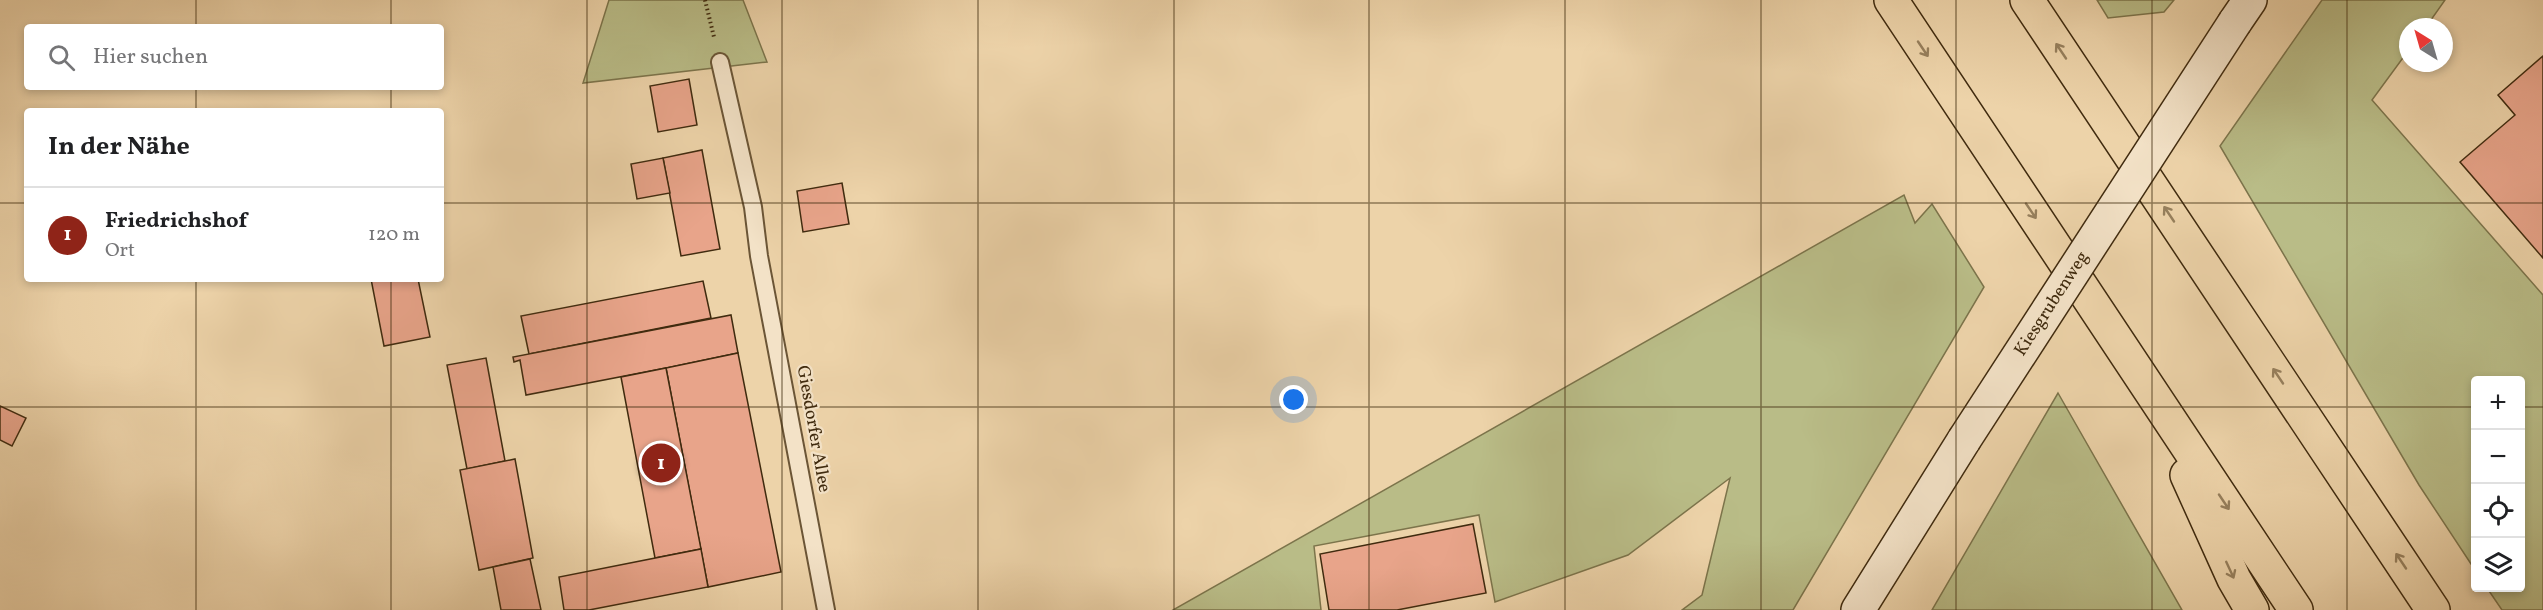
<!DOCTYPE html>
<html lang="de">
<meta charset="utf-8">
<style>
body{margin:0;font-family:Vollkorn,serif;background:#f2f2f2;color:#202124}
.controls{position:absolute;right:18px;bottom:18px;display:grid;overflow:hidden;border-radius:6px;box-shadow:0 3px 9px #0003}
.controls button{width:54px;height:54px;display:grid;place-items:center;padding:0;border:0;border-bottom:2px solid #e0e0e0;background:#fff;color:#202124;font:30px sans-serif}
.compass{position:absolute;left:2399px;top:18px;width:54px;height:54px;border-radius:50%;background:#fff;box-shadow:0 3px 9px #0003;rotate:323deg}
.you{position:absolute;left:1294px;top:400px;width:21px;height:21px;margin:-15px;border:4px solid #fff;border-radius:50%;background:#1a73e8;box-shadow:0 0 0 9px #1a73e833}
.badge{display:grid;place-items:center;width:39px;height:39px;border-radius:50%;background:#8f2418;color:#fff;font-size:20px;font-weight:700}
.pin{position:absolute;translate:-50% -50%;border:3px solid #fff;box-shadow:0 2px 6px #0006}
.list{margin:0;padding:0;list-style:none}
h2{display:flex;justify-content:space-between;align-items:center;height:78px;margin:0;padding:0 24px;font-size:26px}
h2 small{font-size:20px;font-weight:400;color:#757577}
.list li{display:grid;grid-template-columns:39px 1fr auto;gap:18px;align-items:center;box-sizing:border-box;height:96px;padding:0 24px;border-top:2px solid #e0e0e0}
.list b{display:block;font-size:22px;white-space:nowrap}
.list p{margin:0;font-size:20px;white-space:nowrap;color:#757577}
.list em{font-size:20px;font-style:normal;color:#757577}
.icon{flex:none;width:33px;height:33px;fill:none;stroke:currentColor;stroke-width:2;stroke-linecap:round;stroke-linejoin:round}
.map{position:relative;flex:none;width:2543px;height:610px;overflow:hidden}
.search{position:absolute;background:#fff;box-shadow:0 3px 9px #0003;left:24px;top:24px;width:420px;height:66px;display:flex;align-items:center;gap:15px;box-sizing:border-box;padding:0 21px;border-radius:6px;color:#757577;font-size:22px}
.panel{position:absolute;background:#fff;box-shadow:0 3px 9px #0003;left:24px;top:108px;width:420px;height:174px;border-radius:6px}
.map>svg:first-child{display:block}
</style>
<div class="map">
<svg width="2543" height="610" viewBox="0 0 2543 610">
<rect width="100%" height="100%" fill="#edd3a9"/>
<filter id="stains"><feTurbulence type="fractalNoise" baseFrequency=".00333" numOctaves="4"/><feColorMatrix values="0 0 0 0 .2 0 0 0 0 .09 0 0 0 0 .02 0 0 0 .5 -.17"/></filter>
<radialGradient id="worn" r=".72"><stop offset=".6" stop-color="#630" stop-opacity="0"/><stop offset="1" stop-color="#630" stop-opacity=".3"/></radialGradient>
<g fill="#b9bc87" stroke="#7c744b" stroke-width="1.5">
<path d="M609,0H743L767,62L583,83Z"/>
<path d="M2097,0H2174L2164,12L2108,18Z"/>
<path d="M2322,0H2445L2426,27H2408V51L2372,100L2543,295V610H2502L2487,588H2520V380H2476L2475,570L2419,485L2220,146Z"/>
<path d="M1904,195L1915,223L1932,204L1984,287L1793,610H1682L1702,595L1730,478L1628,555L1495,602L1479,515L1314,546L1321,610H1173Z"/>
<path d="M2058,393L2182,610H1932Z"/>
</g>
<g fill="#e8a48a" stroke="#402b0f" stroke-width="1.5">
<path d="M2543,56V258L2460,162L2515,115L2498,95Z"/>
<path d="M689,79L697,125L658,132L650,86Z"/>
<path d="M702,150L720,249L681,256L663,158Z"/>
<path d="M663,158L670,193L637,199L631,164Z"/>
<path d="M842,183L849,224L803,232L797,191Z"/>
<path d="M371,279H418L430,337L384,346Z"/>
<path d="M703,281L711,318L529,354L521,316Z"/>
<path d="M731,315L738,353L666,368L526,395L520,360L514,362L513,357Z"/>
<path d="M738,353L781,572L708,587L666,368Z"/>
<path d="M486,358L505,461L467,469L447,365Z"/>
<path d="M666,368L701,549L655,558L621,377Z"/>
<path d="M0,406L26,418L12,446L0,440Z"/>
<path d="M515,459L533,558L479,570L460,470Z"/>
<path d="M1473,524L1486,593L1397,610H1329L1320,554Z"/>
<path d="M701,549L708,587L589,610H564L559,577Z"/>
<path d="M530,559L541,610H501L493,567Z"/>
</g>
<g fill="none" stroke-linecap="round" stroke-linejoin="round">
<defs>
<path id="lane" d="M720,62L753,207L759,256L826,610"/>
<g id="secondary">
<path d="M2235,22L2250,0"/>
<path d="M1858,610L1964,440"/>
</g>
<g id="highway">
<path d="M1891,0L2296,610"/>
<path d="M2027,0L2433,610"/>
<path d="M2187,475L2234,579L2252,610"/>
</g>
</defs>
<use href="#lane" stroke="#6b5536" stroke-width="20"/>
<use href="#secondary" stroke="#402b0f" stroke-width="36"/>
<use href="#highway" stroke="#402b0f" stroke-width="36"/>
<path stroke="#402b0f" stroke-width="4" stroke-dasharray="1.5 3" stroke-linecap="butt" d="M705,0L714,37"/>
<use href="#lane" stroke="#f3e2c7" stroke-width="16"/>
<use href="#secondary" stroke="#f3e2c7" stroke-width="33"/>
<use href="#highway" stroke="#edd3a9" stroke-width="33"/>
<defs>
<path id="secondary-bridge" d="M1964,440L2235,22"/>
</defs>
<use href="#secondary-bridge" stroke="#402b0f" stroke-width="36" stroke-linecap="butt"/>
<use href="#secondary-bridge" stroke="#f3e2c7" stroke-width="33"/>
</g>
<defs><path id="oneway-shaft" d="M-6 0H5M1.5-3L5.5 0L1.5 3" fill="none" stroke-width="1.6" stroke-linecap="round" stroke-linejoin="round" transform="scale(1.5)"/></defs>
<g stroke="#967f5c">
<use href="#oneway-shaft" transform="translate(1923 49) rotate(56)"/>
<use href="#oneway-shaft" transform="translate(2061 51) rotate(-124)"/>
<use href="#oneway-shaft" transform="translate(2031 211) rotate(56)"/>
<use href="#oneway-shaft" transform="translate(2169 214) rotate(-124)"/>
<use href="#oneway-shaft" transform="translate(2278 376) rotate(-124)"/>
<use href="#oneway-shaft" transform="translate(2224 502) rotate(56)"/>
<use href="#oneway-shaft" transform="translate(2401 561) rotate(-124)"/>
<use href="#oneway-shaft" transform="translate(2230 570) rotate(65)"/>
</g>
<path fill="none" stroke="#402b0f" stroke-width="1.5" stroke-opacity="0.55" d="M196,0V27M391,0V27M587,0V610M782,0V610M978,0V610M1174,0V610M1369,0V610M1565,0V610M1761,0V610M1956,0V610M2152,0V610M2347,0V610M196,87V111M391,87V111M0,203H27M441,203H2543M196,279V610M391,279V610M0,407H2476M2520,407H2543"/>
<g text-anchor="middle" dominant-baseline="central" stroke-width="4.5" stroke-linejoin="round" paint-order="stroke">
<g font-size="18" fill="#402b0f" stroke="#f3e2c7">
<text transform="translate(2052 304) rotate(-57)">Kiesgrubenweg</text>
<text transform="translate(813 429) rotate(80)">Giesdorfer Allee</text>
</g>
</g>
<rect width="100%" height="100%" filter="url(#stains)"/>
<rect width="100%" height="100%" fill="url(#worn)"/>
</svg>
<div class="controls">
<button>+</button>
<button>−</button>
<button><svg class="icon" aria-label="locate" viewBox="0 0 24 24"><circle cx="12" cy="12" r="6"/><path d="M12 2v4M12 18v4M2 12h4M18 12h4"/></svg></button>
<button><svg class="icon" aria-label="layers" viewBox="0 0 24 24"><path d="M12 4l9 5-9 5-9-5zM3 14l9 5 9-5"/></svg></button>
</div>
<svg class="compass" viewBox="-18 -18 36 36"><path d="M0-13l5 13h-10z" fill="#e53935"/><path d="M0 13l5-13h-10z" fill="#757577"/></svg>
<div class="you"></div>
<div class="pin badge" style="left:661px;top:463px">1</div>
<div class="search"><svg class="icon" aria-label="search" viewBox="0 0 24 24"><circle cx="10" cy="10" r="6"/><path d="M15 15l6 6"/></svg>Hier suchen</div>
<section class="panel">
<h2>In der Nähe<small></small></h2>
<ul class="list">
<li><span class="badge">1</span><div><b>Friedrichshof</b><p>Ort</p></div><em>120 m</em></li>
</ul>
</section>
</div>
